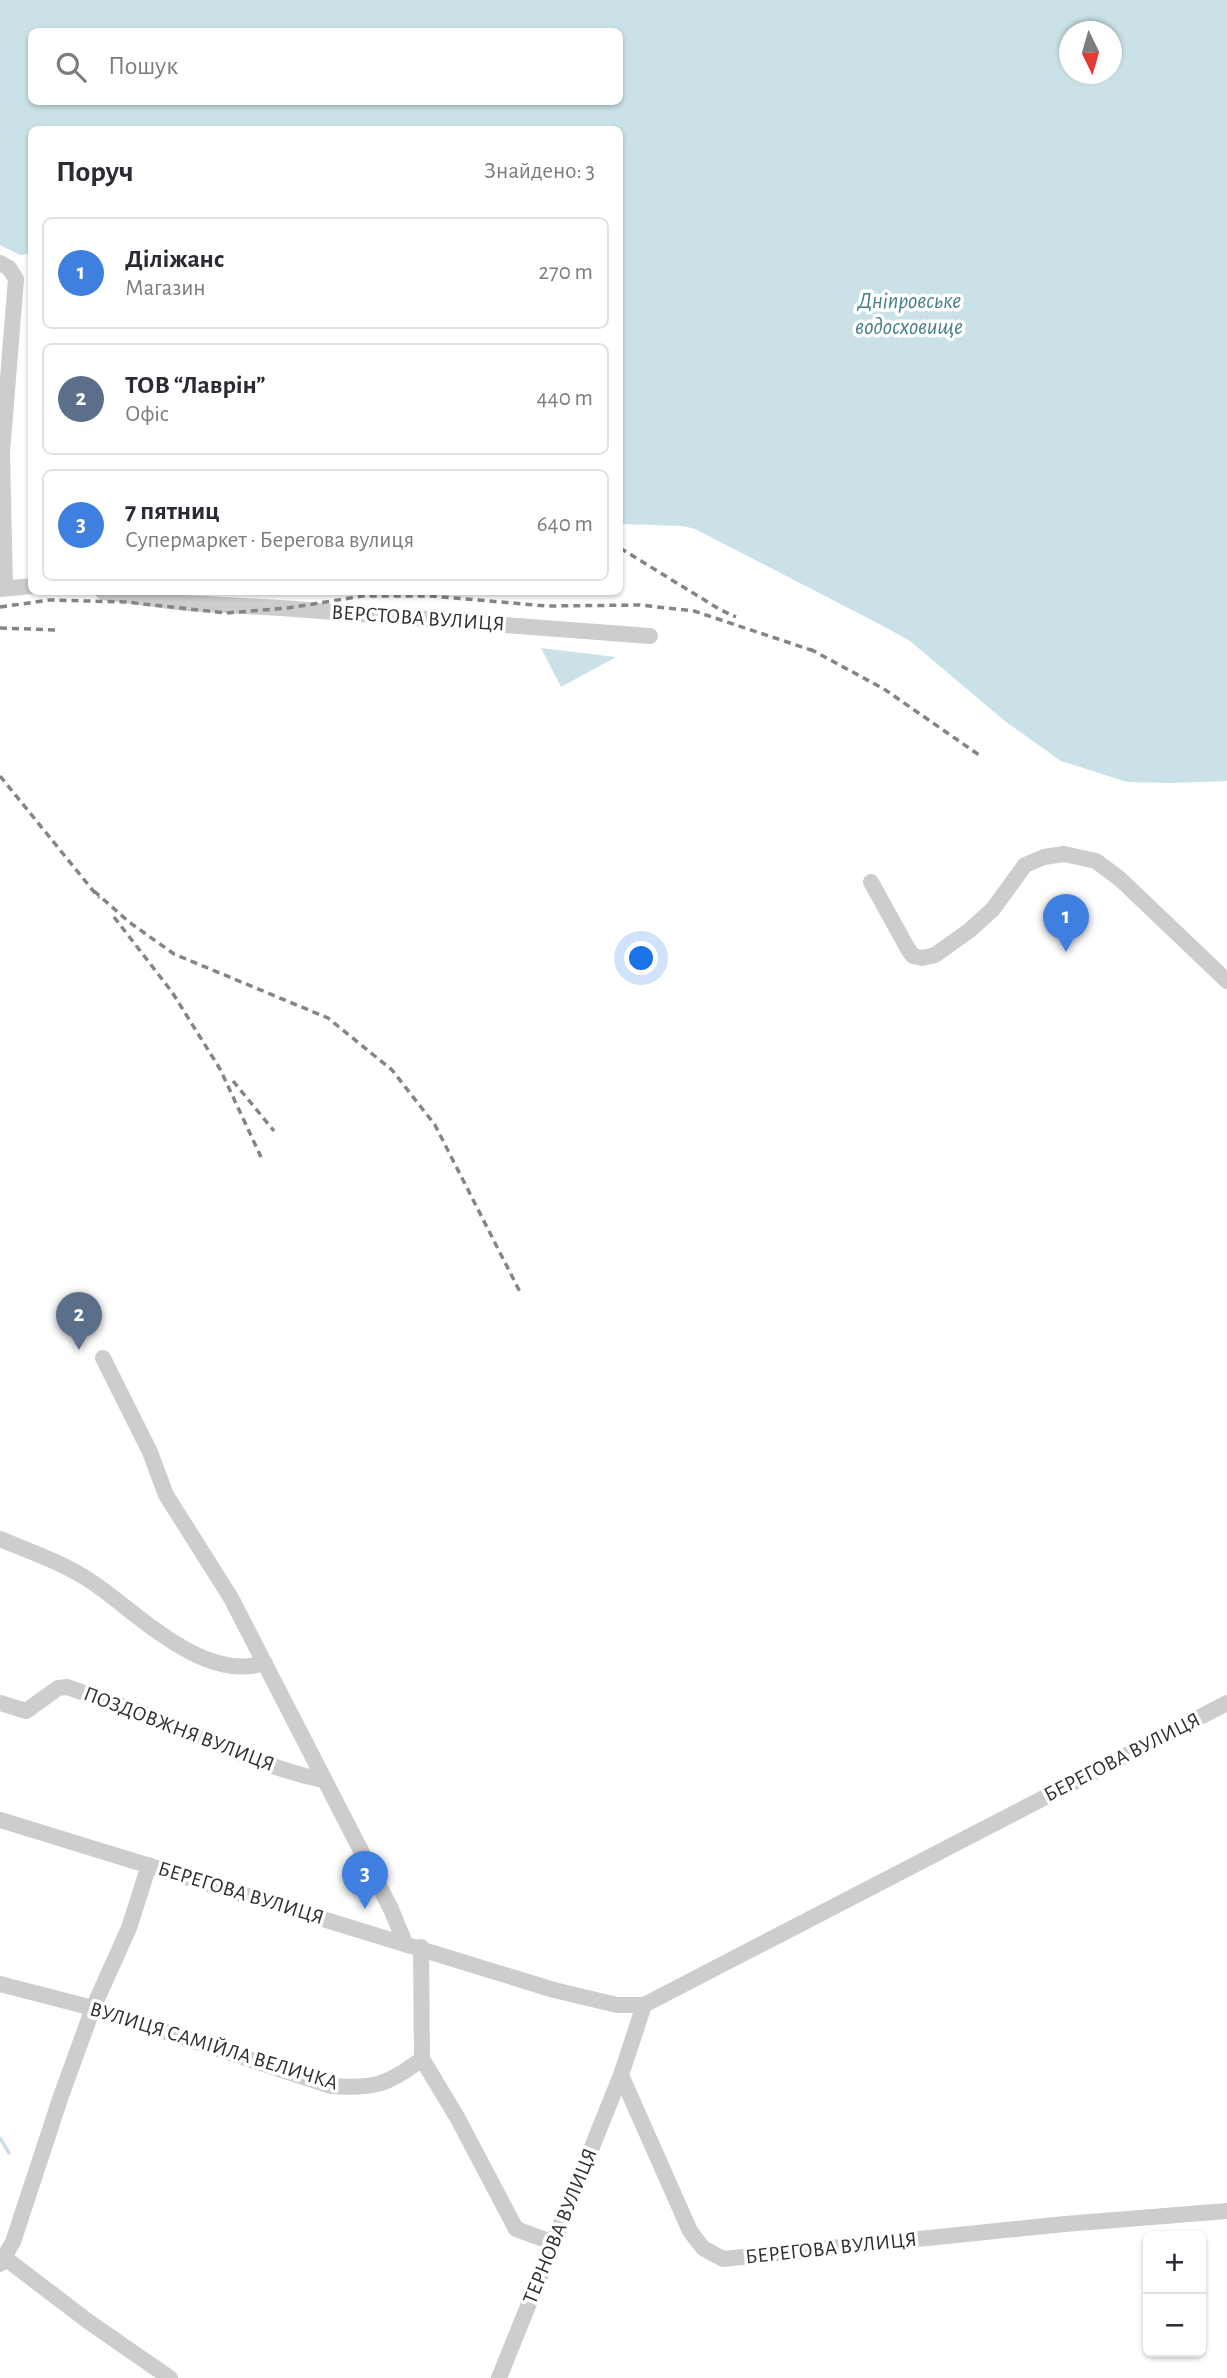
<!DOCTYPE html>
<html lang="uk">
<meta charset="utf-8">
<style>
body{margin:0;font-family:"Alegreya Sans",sans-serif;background:#f2f2f3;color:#2b2b33}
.controls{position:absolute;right:21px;bottom:21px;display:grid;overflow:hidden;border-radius:10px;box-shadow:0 2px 5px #0004}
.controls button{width:63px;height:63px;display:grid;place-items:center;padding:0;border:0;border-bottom:2px solid #e1e1e2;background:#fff;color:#2b2b33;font:35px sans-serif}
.compass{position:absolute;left:1059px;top:21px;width:63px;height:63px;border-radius:50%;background:#fff;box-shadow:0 2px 5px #0004;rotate:175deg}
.you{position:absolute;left:642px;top:959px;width:24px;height:24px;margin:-18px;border:5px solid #fff;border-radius:50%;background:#1a73e8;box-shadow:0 0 0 10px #1a73e833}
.badge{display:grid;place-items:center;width:46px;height:46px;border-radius:50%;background:#0b8043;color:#fff;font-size:23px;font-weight:700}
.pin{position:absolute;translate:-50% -58px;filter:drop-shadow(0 2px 4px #0008)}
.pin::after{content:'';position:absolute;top:37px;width:24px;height:21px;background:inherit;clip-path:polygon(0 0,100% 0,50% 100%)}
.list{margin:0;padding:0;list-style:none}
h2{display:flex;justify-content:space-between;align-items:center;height:91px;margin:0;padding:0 28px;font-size:30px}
h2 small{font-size:23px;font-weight:400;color:#7c7c81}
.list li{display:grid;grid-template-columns:46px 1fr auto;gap:21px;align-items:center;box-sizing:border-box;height:112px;margin:0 14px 14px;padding:0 14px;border:2px solid #e1e1e2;border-radius:10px}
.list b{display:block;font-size:26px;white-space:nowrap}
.list p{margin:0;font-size:23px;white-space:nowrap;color:#7c7c81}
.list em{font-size:23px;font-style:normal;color:#7c7c81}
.icon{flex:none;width:38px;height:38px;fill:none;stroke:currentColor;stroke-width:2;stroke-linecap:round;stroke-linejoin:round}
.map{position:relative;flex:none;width:1227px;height:2378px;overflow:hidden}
.search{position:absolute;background:#fff;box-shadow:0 2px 5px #0004;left:28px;top:28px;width:595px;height:77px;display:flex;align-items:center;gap:18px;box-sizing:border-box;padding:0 24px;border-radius:10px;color:#7c7c81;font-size:26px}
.panel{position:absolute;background:#fff;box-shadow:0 2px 5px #0004;left:28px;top:126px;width:595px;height:469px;border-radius:10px}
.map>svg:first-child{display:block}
</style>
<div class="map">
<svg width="1227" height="2378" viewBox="0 0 1227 2378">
<rect width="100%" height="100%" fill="#fff"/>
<g fill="#cae2e7" fill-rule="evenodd">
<path d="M0,0H1227V781L1170,783L1127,782L1061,761L1006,722L910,641L885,627L695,529L683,526L620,524V130H32L31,254L20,255L0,245ZM32,32H620V102H32ZM1070,32H1112V74H1070Z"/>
<path d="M541,648L616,657L561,687Z"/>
</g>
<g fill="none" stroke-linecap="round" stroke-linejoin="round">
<path stroke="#cae2e7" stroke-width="3.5" d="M0,2138L9,2153"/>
<g stroke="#cdcdcd" stroke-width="16">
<path d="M0,263L9,268L16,279L2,453L5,587"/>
<path d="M0,589L32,586"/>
<path d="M103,592L185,603L281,608L650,636"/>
<path d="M871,882L908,949L913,956L922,958L935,955L970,930L993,909L1025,865L1044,857L1064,854L1096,861L1120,879L1227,981"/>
<path d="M103,1358L150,1452L166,1495L231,1598L391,1909L405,1943"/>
<path d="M0,1539C31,1552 64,1563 92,1582C138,1613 203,1683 265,1663"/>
<path d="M0,1703L26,1711L58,1688L67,1687C95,1697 124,1706 153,1717C209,1739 264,1768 323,1780"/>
<path d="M0,1820L554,1990L617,2005H644L1227,1703"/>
<path d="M421,1947L422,2059L457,2117L516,2229L554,2243"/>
<path d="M0,1984L93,2008L331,2086C375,2089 387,2085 422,2059"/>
<path d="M644,2005L621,2075L690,2231L703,2248L723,2259L1065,2224L1227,2211"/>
<path d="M5,2258L89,2322L170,2378"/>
<path d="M0,2264L13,2242L61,2096L93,2008L129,1928L149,1865"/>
<path d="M499,2378L621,2075"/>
</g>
<g stroke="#858585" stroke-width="3.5" stroke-dasharray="7 5" stroke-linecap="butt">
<path d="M620,548L719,609L736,617"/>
<path d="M0,607L50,600L126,602L226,613L288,608L363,596H431L547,606L640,605L694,611L817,652"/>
<path d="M0,628L57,630"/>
<path d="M810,649L884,689L982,757"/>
<path d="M0,776L99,898"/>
<path d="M94,891L129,922L174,954L328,1018L392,1070L435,1125L521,1294"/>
<path d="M114,917L172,992L220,1069L261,1157"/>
<path d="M233,1081L274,1131"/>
</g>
</g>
<g text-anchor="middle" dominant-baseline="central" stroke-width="7" stroke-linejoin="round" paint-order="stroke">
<g font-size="21" fill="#303030" stroke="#fff">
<text transform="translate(418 618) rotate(4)">ВЕРСТОВА ВУЛИЦЯ</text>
<text transform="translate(179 1729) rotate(21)">ПОЗДОВЖНЯ ВУЛИЦЯ</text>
<text transform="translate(1122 1757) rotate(-27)">БЕРЕГОВА ВУЛИЦЯ</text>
<text transform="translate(241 1893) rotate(17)">БЕРЕГОВА ВУЛИЦЯ</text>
<text transform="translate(214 2046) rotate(17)">ВУЛИЦЯ САМІЙЛА ВЕЛИЧКА</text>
<text transform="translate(560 2226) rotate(-68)">ТЕРНОВА ВУЛИЦЯ</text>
<text transform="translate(831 2248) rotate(-6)">БЕРЕГОВА ВУЛИЦЯ</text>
</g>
<g font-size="23" font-style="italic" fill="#457f8a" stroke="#fff">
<text x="909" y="301">Дніпровське<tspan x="909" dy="26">водосховище</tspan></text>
</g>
</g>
</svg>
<div class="controls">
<button>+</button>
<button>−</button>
</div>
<svg class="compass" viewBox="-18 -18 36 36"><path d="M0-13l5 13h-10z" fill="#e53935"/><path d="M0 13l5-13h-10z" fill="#7c7c81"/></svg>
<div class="you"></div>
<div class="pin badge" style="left:1066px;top:952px;background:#3f7fe0">1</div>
<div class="pin badge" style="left:79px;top:1350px;background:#5c6f8a">2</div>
<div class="pin badge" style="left:365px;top:1909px;background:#3f7fe0">3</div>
<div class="search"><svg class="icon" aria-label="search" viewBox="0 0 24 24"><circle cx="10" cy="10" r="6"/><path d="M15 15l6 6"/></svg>Пошук</div>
<section class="panel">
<h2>Поруч<small>Знайдено: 3</small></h2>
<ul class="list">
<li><span class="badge" style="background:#3f7fe0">1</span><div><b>Діліжанс</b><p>Магазин</p></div><em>270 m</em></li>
<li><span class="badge" style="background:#5c6f8a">2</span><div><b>ТОВ “Лаврін”</b><p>Офіс</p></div><em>440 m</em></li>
<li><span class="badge" style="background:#3f7fe0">3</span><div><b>7 пятниц</b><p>Супермаркет · Берегова вулиця</p></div><em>640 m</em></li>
</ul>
</section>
</div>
